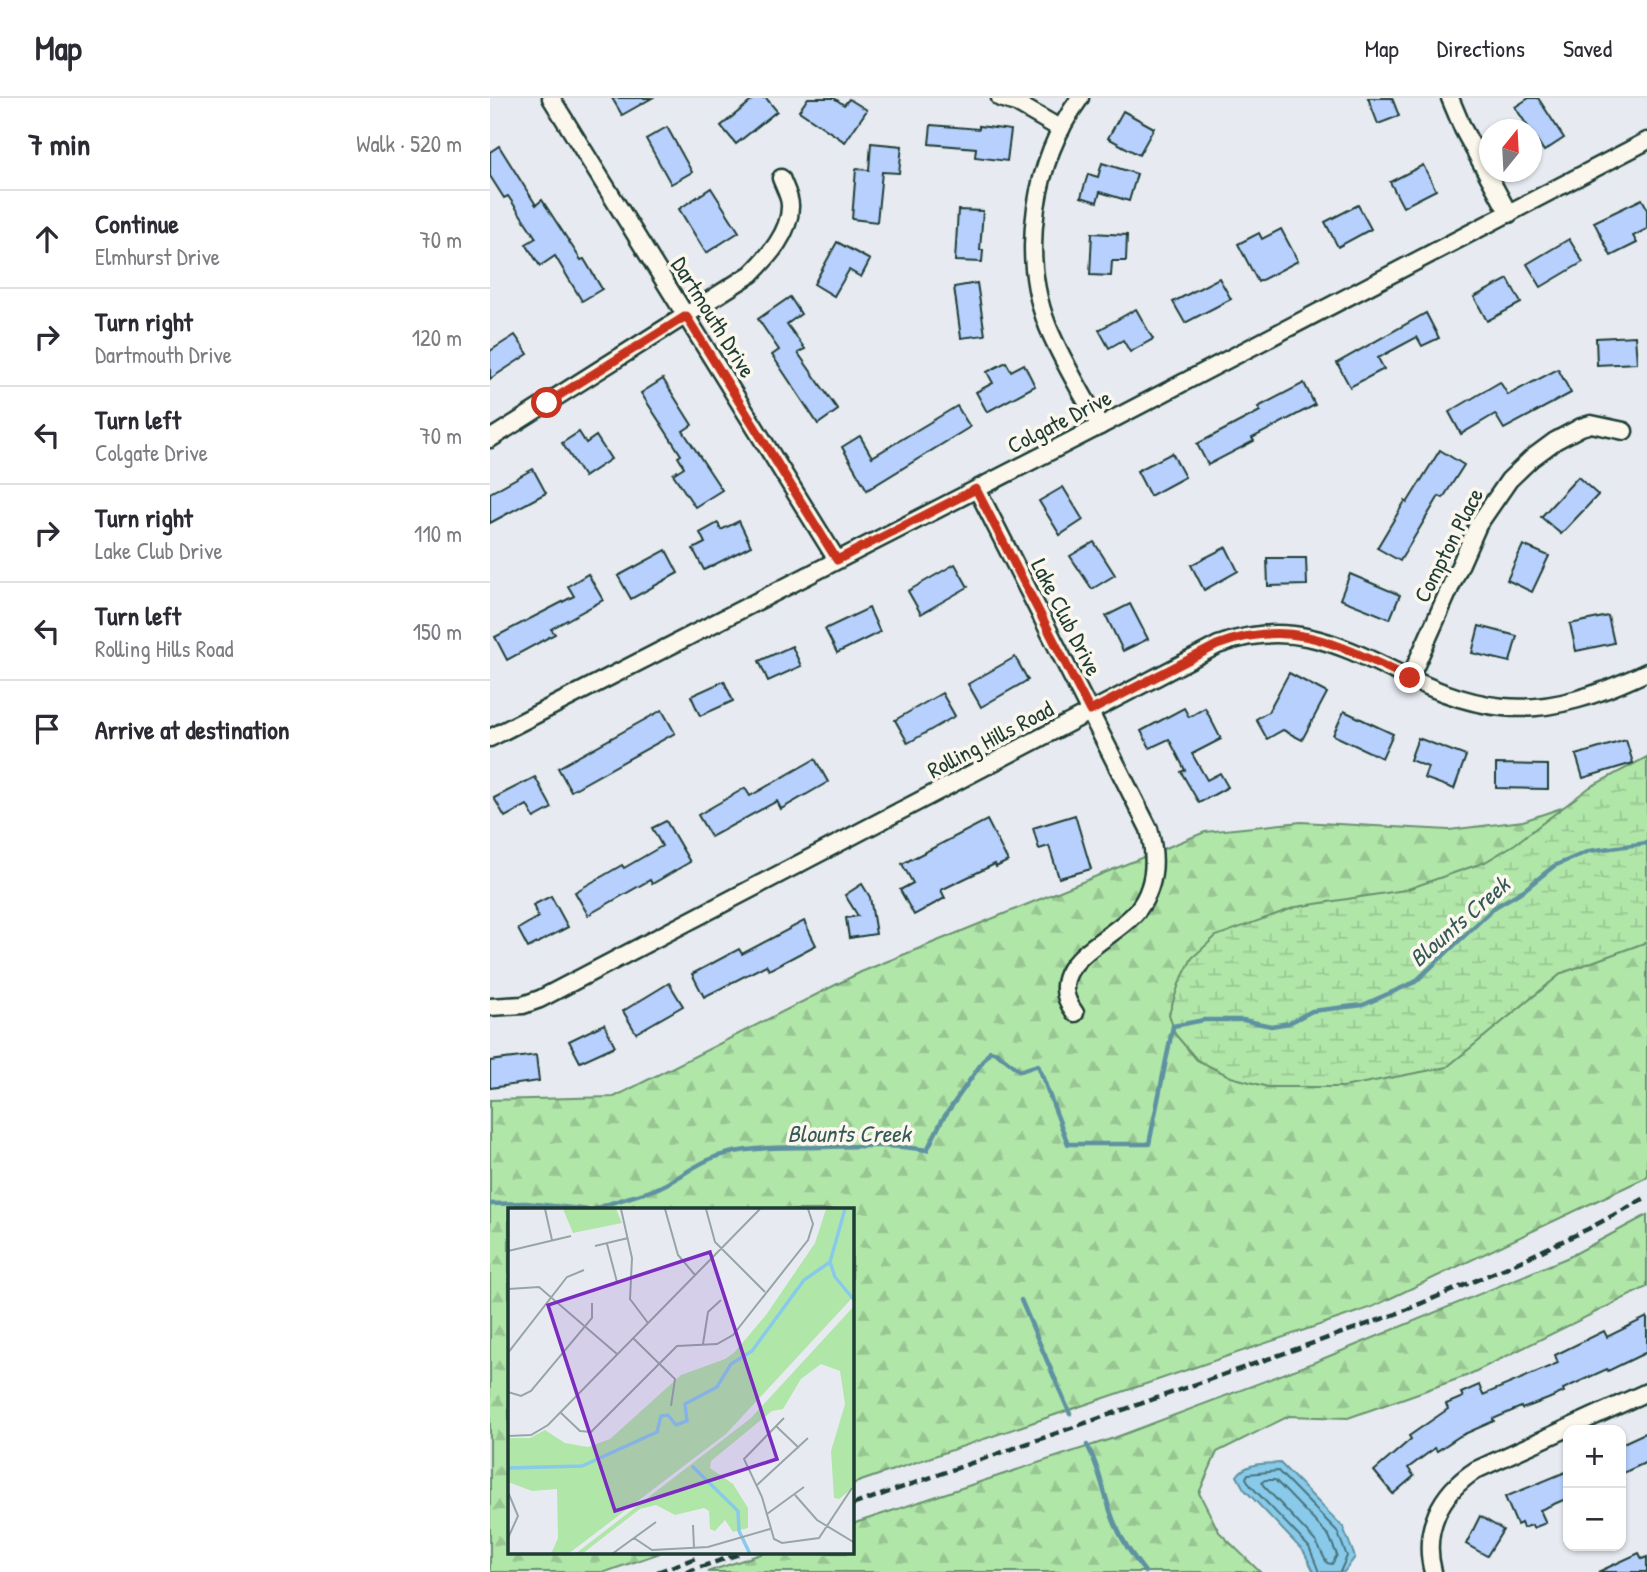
<!DOCTYPE html>
<meta charset="utf-8">
<style>
body{margin:0;font-family:"Patrick Hand",sans-serif;background:#f2f2f3;color:#2b2b33}
.controls{position:absolute;right:21px;bottom:21px;display:grid;overflow:hidden;border-radius:14px;box-shadow:0 2px 5px #0004}
.controls button{width:63px;height:63px;display:grid;place-items:center;padding:0;border:0;border-bottom:2px solid #e1e1e2;background:#fff;color:#2b2b33;font:35px sans-serif}
.compass{position:absolute;left:989px;top:21px;width:63px;height:63px;border-radius:50%;background:#fff;box-shadow:0 2px 5px #0004;rotate:18deg}
.stop{position:absolute;width:21px;height:21px;margin:-16px;border:5px solid #c8321e;border-radius:50%;background:#fff}
.stop.end{background:#c8321e;border-color:#fff;box-shadow:0 2px 7px #0008}
.list{margin:0;padding:0;list-style:none}
h2{display:flex;justify-content:space-between;align-items:center;height:91px;margin:0;padding:0 28px;font-size:30px}
h2 small{font-size:23px;font-weight:400;color:#7c7c81}
.list li{display:grid;grid-template-columns:46px 1fr auto;gap:21px;align-items:center;box-sizing:border-box;height:98px;padding:0 28px;border-top:2px solid #e1e1e2}
.list b{display:block;font-size:26px;white-space:nowrap}
.list p{margin:0;font-size:23px;white-space:nowrap;color:#7c7c81}
.list em{font-size:23px;font-style:normal;color:#7c7c81}
.icon{flex:none;width:38px;height:38px;fill:none;stroke:currentColor;stroke-width:2;stroke-linecap:round;stroke-linejoin:round}
.map{position:relative;flex:none;width:1157px;height:1474px;overflow:hidden}
header{display:flex;align-items:center;gap:42px;box-sizing:border-box;height:98px;padding:0 35px;background:#fff;border-bottom:2px solid #e1e1e2}
header strong{font-size:33px}
nav{display:flex;gap:38px;margin-inline-start:auto;font-size:24px}
main{display:flex}
aside{flex:1;background:#fff}
.map>svg:first-child{display:block}
</style>
<header>
<strong>Map</strong>
<nav><a>Map</a><a>Directions</a><a>Saved</a></nav>
</header>
<main>
<aside>
<h2>7 min<small>Walk · 520 m</small></h2>
<ul class="list">
<li><svg class="icon" aria-label="ahead" viewBox="0 0 24 24"><path d="M12 20V5M6 11l6-6 6 6"/></svg><div><b>Continue</b><p>Elmhurst Drive</p></div><em>70 m</em></li>
<li><svg class="icon" aria-label="right" viewBox="0 0 24 24"><path d="M7 20v-9h11M14 6l5 5-5 5"/></svg><div><b>Turn right</b><p>Dartmouth Drive</p></div><em>120 m</em></li>
<li><svg class="icon" aria-label="left" viewBox="0 0 24 24"><path d="M17 20v-9H6M10 6l-5 5 5 5"/></svg><div><b>Turn left</b><p>Colgate Drive</p></div><em>70 m</em></li>
<li><svg class="icon" aria-label="right" viewBox="0 0 24 24"><path d="M7 20v-9h11M14 6l5 5-5 5"/></svg><div><b>Turn right</b><p>Lake Club Drive</p></div><em>110 m</em></li>
<li><svg class="icon" aria-label="left" viewBox="0 0 24 24"><path d="M17 20v-9H6M10 6l-5 5 5 5"/></svg><div><b>Turn left</b><p>Rolling Hills Road</p></div><em>150 m</em></li>
<li><svg class="icon" aria-label="arrive" viewBox="0 0 24 24"><path d="M6 21V4h12l-3 4 3 4H6"/></svg><div><b>Arrive at destination</b></div></li>
</ul>
</aside>
<div class="map">
<svg width="1157" height="1474" viewBox="0 0 1157 1474">
<defs>
<pattern id="forest-firs" width="22" height="20" patternUnits="userSpaceOnUse" patternTransform="scale(1.75)"><rect width="22" height="20" fill="#b1e6a9"/><path d="M5 1l3.5 6h-7zM16 11l3.5 6h-7z" fill="#98c692"/></pattern>
<pattern id="wetland-marsh" width="20" height="14" patternUnits="userSpaceOnUse" patternTransform="scale(1.75)"><rect width="20" height="14" fill="#b1e6a9"/><path d="M1 5h8M5 5V1M11 12h8M15 12V8" fill="none" stroke="#98c692"/></pattern>
</defs>
<rect width="100%" height="100%" fill="#e7ebf1"/>
<filter id="ink" filterUnits="userSpaceOnUse"><feTurbulence type="fractalNoise" baseFrequency=".0143" numOctaves="2"/><feDisplacementMap in="SourceGraphic" scale="14" xChannelSelector="R" yChannelSelector="G"/><feConvolveMatrix kernelMatrix="1 2 1 2 8 2 1 2 1" color-interpolation-filters="sRGB"/></filter>
<g filter="url(#ink)">
<g fill="url(#forest-firs)" stroke="#68926e" stroke-width="2">
<path d="M1157,681V1079L882,1209L362,1386V1112H19V1455H170L115,1474H0V1002L124,999L371,874L715,734L811,724L959,732L1033,723Z"/>
<path d="M1157,1117V1189L976,1278L858,1320L799,1318L727,1354L709,1395L729,1434L770,1474H217L274,1455H362V1426L624,1340L825,1264L1079,1159Z"/>
</g>
<path fill="url(#wetland-marsh)" stroke="#68926e" stroke-width="2" d="M1157,659V844L1072,875L957,969L853,989H778L741,979L707,962L685,936L679,916L689,886L702,860L726,838L806,809L915,792L995,764L1025,746L1100,689Z"/>
<path fill="#89caea" stroke="#5f92a1" stroke-width="2" d="M790,1365L853,1429L865,1459L854,1474H824L814,1454L754,1391L747,1378C756,1364 775,1366 790,1365Z"/>
<g fill="none" stroke-linecap="round" stroke-linejoin="round">
<g stroke="#49757d" stroke-width="2">
<path d="M775,1382H785L839,1438L847,1457L842,1466L837,1465L826,1444L773,1387L772,1384Z"/>
<path d="M829,1474L819,1449L760,1387L756,1380L758,1376L788,1373L847,1433L857,1458L850,1474"/>
</g>
<g stroke="#5f92a1" stroke-width="4.5">
<path d="M0,1106L36,1105L99,1112"/>
<path d="M103,1112C123,1103 143,1099 163,1092C185,1084 203,1067 225,1059C258,1048 295,1050 330,1049C365,1048 402,1046 437,1052L452,1022L500,953L507,955L530,973L548,967L578,1046H659L683,928L714,922H753L781,928L799,925L822,913L873,907L925,884L1005,809L1034,792L1064,768L1099,753L1157,745"/>
<path d="M531,1202L580,1316"/>
<path d="M597,1347C611,1372 614,1400 625,1426C633,1444 643,1459 655,1474"/>
</g>
</g>
<g fill="#b7d0fe" stroke="#1f3d34" stroke-width="2">
<path d="M122,0H162L132,17Z"/>
<path d="M265,0H276L287,13L246,46L231,28Z"/>
<path d="M318,0H344L354,7L359,1L377,12L355,44L309,13Z"/>
<path d="M878,0H902L909,18L888,26Z"/>
<path d="M1039,0H1048L1074,40L1054,53L1025,9Z"/>
<path d="M633,13L664,30L649,57L618,40Z"/>
<path d="M441,27L489,31V28L521,32L517,63L485,59L486,50L439,46Z"/>
<path d="M177,29L202,74L181,86L156,41Z"/>
<path d="M381,45L412,48L409,75L392,74L387,124L362,121L366,71L379,72Z"/>
<path d="M9,48L46,107L52,102L91,162L94,161L112,191L92,203L65,158L50,168L36,146L46,140L18,98L14,100L0,78V54Z"/>
<path d="M612,65L647,76L639,103L610,94L607,104L591,99L598,76L608,79Z"/>
<path d="M933,67L946,92L913,109L900,84Z"/>
<path d="M221,90L249,134L216,155L189,111Z"/>
<path d="M1152,101L1157,110V131L1143,138L1147,145L1121,158L1104,124Z"/>
<path d="M868,107L881,131L848,149L835,124Z"/>
<path d="M468,112L493,113L490,152H493L492,164L465,163Z"/>
<path d="M791,131L808,163L768,184L748,146L769,135L772,141Z"/>
<path d="M602,135L637,137L636,163H622L621,178L600,177Z"/>
<path d="M1079,141L1093,164L1051,189L1037,166Z"/>
<path d="M347,144L380,162L371,179L359,172L344,198L324,186Z"/>
<path d="M729,180L741,201L695,225L683,204Z"/>
<path d="M1018,181L1031,205L997,223L984,199Z"/>
<path d="M487,185L495,237L471,240L464,189Z"/>
<path d="M300,199L311,216L297,226L315,251L308,255L348,312L328,326L282,257L289,252L268,221Z"/>
<path d="M646,211L663,241L640,254L633,242L619,250L609,232Z"/>
<path d="M936,215L949,240L932,248L927,239L888,260L894,271L860,289L847,265Z"/>
<path d="M25,237L38,256L0,281V253Z"/>
<path d="M1145,238L1147,265L1107,267L1106,240Z"/>
<path d="M516,264L521,273L534,266L545,288L497,314L486,294L503,285L497,274Z"/>
<path d="M1068,271L1081,295L1014,331L1005,316L971,336L959,314L1010,284L1018,297Z"/>
<path d="M173,281L202,327L193,333L232,392L205,409L183,376L194,369L188,359L191,357L151,295Z"/>
<path d="M814,285L825,307L762,340L764,343L718,367L707,346L770,313L768,309Z"/>
<path d="M467,308L480,329L377,392L352,349L370,338L382,359Z"/>
<path d="M89,334L96,345L106,338L121,361L94,379L72,345Z"/>
<path d="M950,352L974,367L953,400L949,398L910,463L887,450L915,403L917,405Z"/>
<path d="M682,355L695,379L660,398L647,373Z"/>
<path d="M43,371L56,395L0,425V395Z"/>
<path d="M1088,379L1108,397L1071,436L1051,419Z"/>
<path d="M573,389L593,422L570,437L549,403Z"/>
<path d="M249,423L261,448L214,472L203,451L215,445L210,435L228,425L231,432Z"/>
<path d="M604,444L625,477L602,491L580,458Z"/>
<path d="M1033,447L1059,458L1042,494L1017,482Z"/>
<path d="M736,449L748,473L714,492L701,467Z"/>
<path d="M176,452L188,475L141,501L128,478Z"/>
<path d="M777,460H816L817,487L778,488Z"/>
<path d="M465,466L478,489L431,516L418,493Z"/>
<path d="M98,476L113,502L61,531L65,536L17,562L5,539L84,498L78,488Z"/>
<path d="M860,476L910,497L900,521L850,501Z"/>
<path d="M640,506L658,541L633,553L616,518Z"/>
<path d="M379,510L390,534L347,555L335,531Z"/>
<path d="M1118,518L1124,545L1086,553L1080,526Z"/>
<path d="M989,528L1027,538L1020,564L982,555Z"/>
<path d="M302,548L311,568L278,583L269,563Z"/>
<path d="M525,559L538,582L491,609L478,586Z"/>
<path d="M799,575L837,595L812,642L793,632L777,641L766,621L778,614Z"/>
<path d="M234,583L243,603L210,618L201,598Z"/>
<path d="M452,595L465,618L418,645L405,622Z"/>
<path d="M694,610L699,619L715,610L731,641L702,656L717,682L730,675L738,689L709,705L691,674L695,672L679,641L660,650L651,633Z"/>
<path d="M172,612L185,635L81,693L68,670Z"/>
<path d="M854,613L903,636L892,660L843,637Z"/>
<path d="M928,640L976,658L964,691L934,680L938,669L920,662Z"/>
<path d="M1136,642L1143,665L1093,680L1086,657Z"/>
<path d="M325,661L338,684L291,711L287,703L221,739L208,717L255,690L260,698Z"/>
<path d="M1006,666L1058,667V691L1006,690Z"/>
<path d="M45,679L62,710L44,720L37,707L15,719L4,700Z"/>
<path d="M585,717L601,771L569,780L559,748L549,751L543,730Z"/>
<path d="M497,722L518,763L506,769L505,766L451,792L455,800L424,817L410,792L423,785L412,766Z"/>
<path d="M176,723L200,764L162,786L160,782L98,817L85,794L132,767L134,770L172,748L162,730Z"/>
<path d="M372,786L380,799L386,836L359,840L356,820L368,818L355,797Z"/>
<path d="M61,798L78,829L38,850L28,831L48,819L43,807Z"/>
<path d="M314,823L326,847L279,872L276,867L214,899L202,876L249,851L252,856Z"/>
<path d="M179,885L193,908L146,935L133,913Z"/>
<path d="M114,926L125,948L90,964L79,943Z"/>
<path d="M46,957L49,983L0,990V963Z"/>
<path d="M1157,1219V1254L1118,1273L1117,1271L1073,1291L1074,1294L1058,1301L1032,1311L1031,1309L1003,1321L1004,1323L970,1338L947,1353L945,1350L918,1370L924,1378L903,1396L884,1373L921,1341L919,1338L958,1311L956,1306L973,1299L971,1295L989,1287L993,1297L1068,1265L1065,1257L1114,1233L1117,1239Z"/>
<path d="M1157,1334V1364L1131,1376V1346Z"/>
<path d="M1078,1373V1400L1050,1412L1056,1425L1043,1430L1042,1427L1033,1430L1031,1425L1027,1427L1015,1399Z"/>
<path d="M990,1418L1013,1432L997,1458L976,1446Z"/>
<path d="M1149,1455L1152,1461L1157,1459V1474H1108Z"/>
</g>
<g fill="none" stroke-linecap="round" stroke-linejoin="round">
<defs>
<g id="minor">
<path d="M61,0L347,462"/>
<path d="M510,0L526,5L571,31"/>
<path d="M590,0C544,63 529,156 558,229C572,263 592,295 610,328"/>
<path d="M960,0L973,31L1019,116"/>
<path d="M0,341L261,176C278,159 301,134 300,107C300,99 294,88 291,80"/>
<path d="M487,391L659,731C667,760 666,789 647,813C623,843 548,866 585,915"/>
<path d="M920,580L988,427L1019,382L1042,360L1065,343L1091,329L1101,326L1134,333"/>
<path d="M0,640L610,328L1157,43"/>
<path d="M0,909L33,907L50,901L728,547C842,504 906,599 1013,609C1064,614 1112,595 1157,574"/>
<path d="M943,1474C932,1432 950,1395 986,1372L1157,1294"/>
</g>
</defs>
<use href="#minor" stroke="#1f3d34" stroke-width="21"/>
<use href="#minor" stroke="#fbf7ec" stroke-width="16"/>
<g stroke="#1f3d34" stroke-width="4.5" stroke-dasharray="10 5" stroke-linecap="butt">
<path d="M362,1407L906,1216L1020,1168L1098,1131L1157,1099"/>
<path d="M167,1474L206,1460"/>
<path d="M196,1474L252,1455"/>
</g>
</g>
</g>
<g fill="none" stroke-linecap="round" stroke-linejoin="round" filter="url(#ink)">
<path stroke="#c8321e" stroke-width="9" d="M57,305L196,218L347,462L486,391L600,613L727,547C805,518 851,549 920,580"/>
</g>
<g text-anchor="middle" dominant-baseline="central" stroke-width="7" stroke-linejoin="round" paint-order="stroke">
<g font-size="23" fill="#1f3d34" stroke="#fbf7ec">
<text transform="translate(224 219) rotate(58)">Dartmouth Drive</text>
<text transform="translate(569 323) rotate(-27)">Colgate Drive</text>
<text transform="translate(958 447) rotate(-63)">Compton Place</text>
<text transform="translate(577 519) rotate(63)">Lake Club Drive</text>
<text transform="translate(500 641) rotate(-28)">Rolling Hills Road</text>
</g>
<g font-size="24" font-style="italic" fill="#345958" stroke="#fbf7ec">
<text transform="translate(969 823) rotate(-41)">Blounts Creek</text>
<text x="359" y="1035">Blounts Creek</text>
</g>
</g>
<g transform="translate(18 1110)">
<rect width="346" height="346" fill="#e7ebf1"/>
<path d="M55,1H108L114,15L65,25ZM320,1H346V88L218,226L60,346H43L50,330L49,281L24,283L0,274V230H22L37,222L57,235L80,239L102,231L173,167L217,151L234,139L303,55ZM346,98V279L331,291L326,290L323,243L337,196L332,163L313,156L293,171L275,201L264,203L203,253L202,260L225,276L240,300V320L225,324L217,312L207,323L202,321L201,303L196,300L167,307L148,297L132,301L74,346H67L243,210Z" fill="#b1e6a9"/>
<path d="M318,1H345L323,44L327,69L293,96L218,189L193,200L178,197L179,181L214,159L258,107L307,35Z" fill="#b1e6a9"/>
<path fill="none" stroke="#89caea" stroke-width="3.5" d="M337,1L322,54L327,69L347,93M184,258L230,303L231,323L242,346M0,260L74,258L149,224L153,208L160,207L168,217L179,213L177,196L209,179L223,156L244,143L296,72L322,54"/>
<path fill="none" stroke="#97a5a5" stroke-width="2" d="M37,1L44,32M113,1L124,50L122,91L140,115M157,1L170,47L187,67M198,1L207,34L257,84M99,36L109,74M87,38L120,30M0,43L63,28M0,81L31,79L109,146M125,130L167,171L163,198M195,136L200,104L213,92M0,145L59,69L76,62M0,184L13,188L23,183L84,110V95M52,204L72,223L83,224L169,138L209,136L225,127L300,32L305,16L300,1M276,210L236,251L254,289L266,331L274,335L311,330L344,280M268,218L291,240M0,228L23,227L40,217L252,1M249,277L300,230M0,284L10,308L0,330M287,287L309,312L347,335M259,306L296,279M185,317L186,340M126,330L144,342L200,339L262,321M104,346L148,314"/>
<path fill="#7b2cbf" fill-opacity="0.15" stroke="#7b2cbf" stroke-width="3.5" d="M202,44L269,251L107,303L40,97Z"/>
<rect width="346" height="346" fill="none" stroke="#1f3d34" stroke-width="3.5"/>
</g>
</svg>
<div class="controls">
<button>+</button>
<button>−</button>
</div>
<svg class="compass" viewBox="-18 -18 36 36"><path d="M0-13l5 13h-10z" fill="#e53935"/><path d="M0 13l5-13h-10z" fill="#7c7c81"/></svg>
<div class="stop" style="left:57px;top:305px"></div>
<div class="stop end" style="left:920px;top:580px"></div>
</div>
</main>
